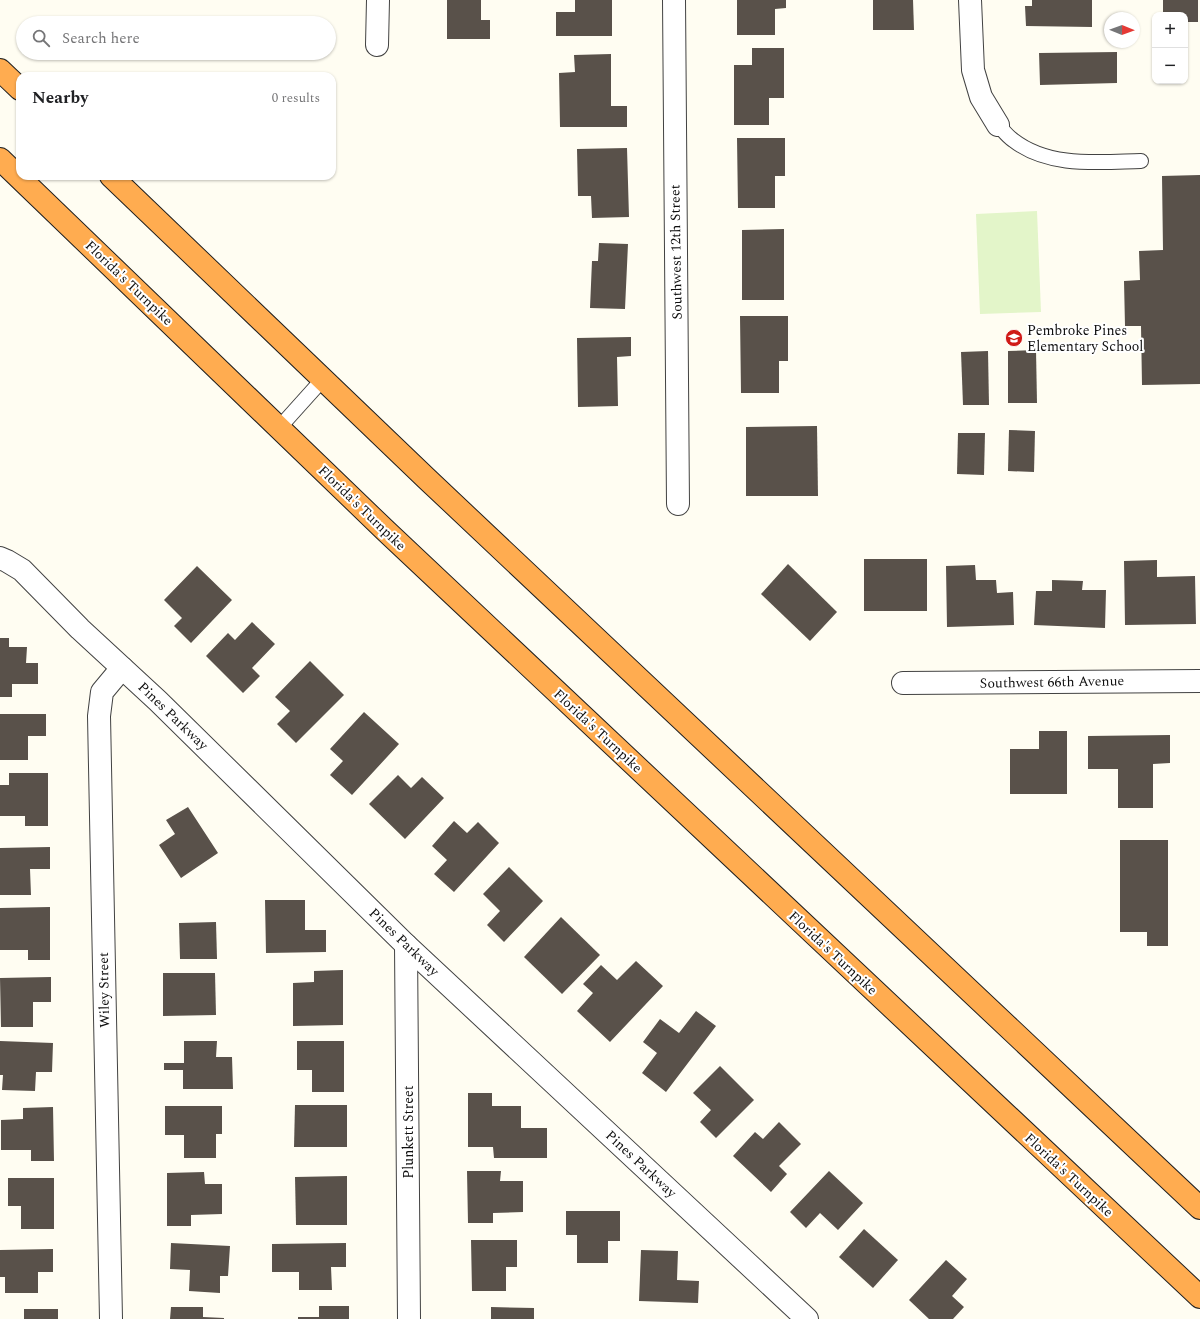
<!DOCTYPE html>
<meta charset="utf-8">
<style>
body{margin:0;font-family:Spectral,serif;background:#f6f6f6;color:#202124}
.controls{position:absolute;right:12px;top:12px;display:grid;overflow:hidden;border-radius:8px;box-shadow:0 1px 3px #0004}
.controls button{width:36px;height:36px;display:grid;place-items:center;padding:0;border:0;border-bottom:1px solid #e0e0e0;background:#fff;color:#202124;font:20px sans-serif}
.compass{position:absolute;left:1104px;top:12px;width:36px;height:36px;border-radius:50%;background:#fff;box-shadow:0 1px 3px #0004;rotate:91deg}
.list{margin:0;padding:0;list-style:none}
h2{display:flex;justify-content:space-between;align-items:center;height:52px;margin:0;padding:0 16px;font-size:17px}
h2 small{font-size:13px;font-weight:400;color:#757577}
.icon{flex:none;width:22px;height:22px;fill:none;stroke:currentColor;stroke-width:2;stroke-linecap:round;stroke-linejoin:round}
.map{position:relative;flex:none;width:1200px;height:1319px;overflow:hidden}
.search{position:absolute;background:#fff;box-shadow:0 1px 3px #0004;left:16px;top:16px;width:320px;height:44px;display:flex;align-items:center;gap:10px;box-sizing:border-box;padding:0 14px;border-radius:22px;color:#757577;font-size:15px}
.panel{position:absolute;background:#fff;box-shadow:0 1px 3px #0004;left:16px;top:72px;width:320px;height:108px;border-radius:12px}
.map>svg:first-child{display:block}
</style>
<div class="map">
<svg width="1200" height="1319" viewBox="0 0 1200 1319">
<rect width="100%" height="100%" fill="#fffdf2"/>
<path fill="#e3f5c9" d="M1037,211L1041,312L980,314L976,214Z"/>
<g fill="#59514a">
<path d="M447,0H481V20H490V39H447Z"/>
<path d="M575,0H612V36H556V12H575Z"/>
<path d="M737,0H786V8L775,9V35H737Z"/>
<path d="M873,0H913L914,30H873Z"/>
<path d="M1032,0H1092V27L1026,26L1025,6H1032Z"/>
<path d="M1163,0H1198V22H1185V15H1163Z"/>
<path d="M752,48H784V98H769V125H734V65H752Z"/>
<path d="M1117,52V83L1040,85L1039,53Z"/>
<path d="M611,54V106H627V127H560L559,73L575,72L574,55Z"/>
<path d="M737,138H785V176H775V208H738Z"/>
<path d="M627,148L629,217L592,218L591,196H578L577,149Z"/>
<path d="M1200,175V384L1142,385L1141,326H1125L1124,281L1140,280L1139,251L1163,250L1162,176Z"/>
<path d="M784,229V300H742V230Z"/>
<path d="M599,243L628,244L625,309L590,308L592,261H598Z"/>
<path d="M740,316H788V361H779V393H741Z"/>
<path d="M631,337V356L617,357L618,406L578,407L577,338Z"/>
<path d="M1036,350L1037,403H1008V351Z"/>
<path d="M988,351L989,405H963L961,352Z"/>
<path d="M817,426L818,496H746V427Z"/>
<path d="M1009,430L1035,431L1034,472L1008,471Z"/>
<path d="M958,433H985L984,475L957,474Z"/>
<rect x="864" y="559" width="63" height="52"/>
<path d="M1157,560V577L1195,576L1196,624L1125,625L1124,561Z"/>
<path d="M788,564L837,612L810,641L761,594Z"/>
<path d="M975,565L976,580H996L997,593L1013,592L1014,625L947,627L946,566Z"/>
<path d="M197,566L232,600L191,643L174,626L182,618L164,600Z"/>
<path d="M1052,580L1083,581L1082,590H1106L1105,628L1034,625L1036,591H1052Z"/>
<path d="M252,622L275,644L252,668L260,676L243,693L206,656L228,633L235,640Z"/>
<path d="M0,638H9V647H27L26,663H38V684H12V697H0Z"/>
<path d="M310,661L344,695L296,743L277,724L290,711L275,697Z"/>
<path d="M364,712L399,744L352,795L330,775L343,761L330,749Z"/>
<path d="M0,714H46V736H28V760H0Z"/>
<path d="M1039,731H1067V794H1010V749H1039Z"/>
<path d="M1170,735V763L1153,764V808H1118V769H1088V736Z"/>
<path d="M9,773H48V826H25V816H0V785H9Z"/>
<path d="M398,775L411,788L422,777L444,798L405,839L369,804Z"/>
<path d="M188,807L218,853L181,878L159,845L175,834L166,820Z"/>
<path d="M454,821L467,833L478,822L499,843L454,892L434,874L447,860L432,846Z"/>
<path d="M1120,840H1168V946H1147V932H1120Z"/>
<path d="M50,847V869H30L31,895H0V848Z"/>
<path d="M509,867L543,901L504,942L487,925L500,911L483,894Z"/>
<path d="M265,900H305V930H326V952L266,953Z"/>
<path d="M50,907V960H28V950H0V908Z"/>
<path d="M561,917L600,955L562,994L524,957Z"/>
<path d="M216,922L217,959H180L179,923Z"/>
<path d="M636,961L663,986L610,1042L577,1011L593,993L583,984L601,965L617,980Z"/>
<path d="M343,970V1025L293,1026V983L314,982V971Z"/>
<path d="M163,973H215L216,1015L163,1016Z"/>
<path d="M51,977V1002H33V1027H1L0,978Z"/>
<path d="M696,1011L716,1026L666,1092L642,1073L657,1053L643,1042L660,1019L679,1033Z"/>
<path d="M0,1041L53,1043L52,1072H36L35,1091L2,1090L3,1075H0Z"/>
<path d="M184,1041H217L216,1057H232L233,1089H183V1070H164V1063H184Z"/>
<path d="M297,1041H344V1092H312V1070H297Z"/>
<path d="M720,1066L754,1100L716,1138L700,1122L711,1110L693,1093Z"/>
<path d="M468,1093H492V1106H521V1128H547V1158H494L493,1147H468Z"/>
<path d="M295,1105H347V1147H294Z"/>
<path d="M165,1106H222V1134H216V1158H184V1135H165Z"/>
<path d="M53,1107L54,1161H31V1150H1V1120L23,1119V1108Z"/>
<path d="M779,1122L801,1144L779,1166L787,1174L771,1192L733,1156L755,1132L763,1139Z"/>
<path d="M467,1171H501L500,1181H523V1212L493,1213V1223H468Z"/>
<path d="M829,1171L863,1203L838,1230L820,1213L806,1228L790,1212Z"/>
<path d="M204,1172L205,1184H222V1214L191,1215V1226H167V1173Z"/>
<path d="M347,1176V1225H296L295,1177Z"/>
<path d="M8,1178H54V1229H21V1206H8Z"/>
<path d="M566,1211H620V1241H608V1263H577V1235H566Z"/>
<path d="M864,1229L898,1260L873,1288L839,1257Z"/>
<path d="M471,1240H517V1267H506V1291H472Z"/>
<path d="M171,1243L230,1246L228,1276H220V1293L189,1291L190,1270L170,1269Z"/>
<path d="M346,1243V1267H331L332,1290H299V1272H272V1244Z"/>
<path d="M53,1249V1272H38V1293H5V1277H0V1250Z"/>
<path d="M641,1250L678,1251L677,1280L699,1281L698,1303L639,1301Z"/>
<path d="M946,1260L967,1279L952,1296L964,1307L953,1319H929L909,1300Z"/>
<path d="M319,1306H349V1319H298V1317H319Z"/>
<path d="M171,1307H203V1317L224,1318V1319H170Z"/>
<path d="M491,1307L534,1308V1319H491Z"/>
<rect x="24" y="1309" width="34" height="10"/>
</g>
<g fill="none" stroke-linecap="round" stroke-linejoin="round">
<defs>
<g id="service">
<path d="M998,125C1003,130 1007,136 1013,140C1049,168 1098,162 1141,161"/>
<path d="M279,428L323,379"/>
</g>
<g id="minor">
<path d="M674,0L678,504"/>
<path d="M970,0L973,70L981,97L998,125"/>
<path d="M377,45L378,0"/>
<path d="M0,558L7,561L22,570L80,629L158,701L406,945L807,1319"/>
<path d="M903,683L1200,681"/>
<path d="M406,945L409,1319"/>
<path d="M111,1319L99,716L102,692L122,668"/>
</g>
<g id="motorway">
<path d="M0,70L20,89"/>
<path d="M0,159L386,531L1200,1297"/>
<path d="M111,176L427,479L1200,1208"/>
</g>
</defs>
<use href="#service" stroke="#424242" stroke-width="16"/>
<use href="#minor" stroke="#424242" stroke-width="24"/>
<use href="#motorway" stroke="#202020" stroke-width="24"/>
<use href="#service" stroke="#fff" stroke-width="14"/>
<use href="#minor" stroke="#fff" stroke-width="22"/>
<use href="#motorway" stroke="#ffac50" stroke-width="22"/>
</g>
<defs>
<symbol id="school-disc" viewBox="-11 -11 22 22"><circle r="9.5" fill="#d01a16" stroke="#fff"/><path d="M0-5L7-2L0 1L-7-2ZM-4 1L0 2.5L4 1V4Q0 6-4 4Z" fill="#fff"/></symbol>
</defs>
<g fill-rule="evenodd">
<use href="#school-disc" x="1004" y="328" width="20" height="20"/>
</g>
<g text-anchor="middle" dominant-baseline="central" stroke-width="4" stroke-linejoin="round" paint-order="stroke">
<g font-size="14" fill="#0f0f0f" stroke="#fff">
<text transform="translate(676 252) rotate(-91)">Southwest 12th Street</text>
<text transform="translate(129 283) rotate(44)">Florida's Turnpike</text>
<text transform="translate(362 508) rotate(44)">Florida's Turnpike</text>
<text transform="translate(1052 682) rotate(-1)">Southwest 66th Avenue</text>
<text transform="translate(173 716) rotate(44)">Pines Parkway</text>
<text transform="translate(598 731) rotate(43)">Florida's Turnpike</text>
<text transform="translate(404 942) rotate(44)">Pines Parkway</text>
<text transform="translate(833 953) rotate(43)">Florida's Turnpike</text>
<text transform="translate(104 990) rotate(-91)">Wiley Street</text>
<text transform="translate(408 1132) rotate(-90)">Plunkett Street</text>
<text transform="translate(641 1164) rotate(43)">Pines Parkway</text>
<text transform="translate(1069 1175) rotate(43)">Florida's Turnpike</text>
</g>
<g font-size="14" fill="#0f0f0f" stroke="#fff" text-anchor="start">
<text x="1027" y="330">Pembroke Pines<tspan x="1027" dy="16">Elementary School</tspan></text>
</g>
</g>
</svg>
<div class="controls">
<button>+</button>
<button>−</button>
</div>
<svg class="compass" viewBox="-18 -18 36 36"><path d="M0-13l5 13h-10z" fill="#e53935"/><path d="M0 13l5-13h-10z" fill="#757577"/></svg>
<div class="search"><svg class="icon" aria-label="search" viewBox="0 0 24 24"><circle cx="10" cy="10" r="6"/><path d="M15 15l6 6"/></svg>Search here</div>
<section class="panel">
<h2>Nearby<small>0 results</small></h2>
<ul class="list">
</ul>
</section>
</div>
